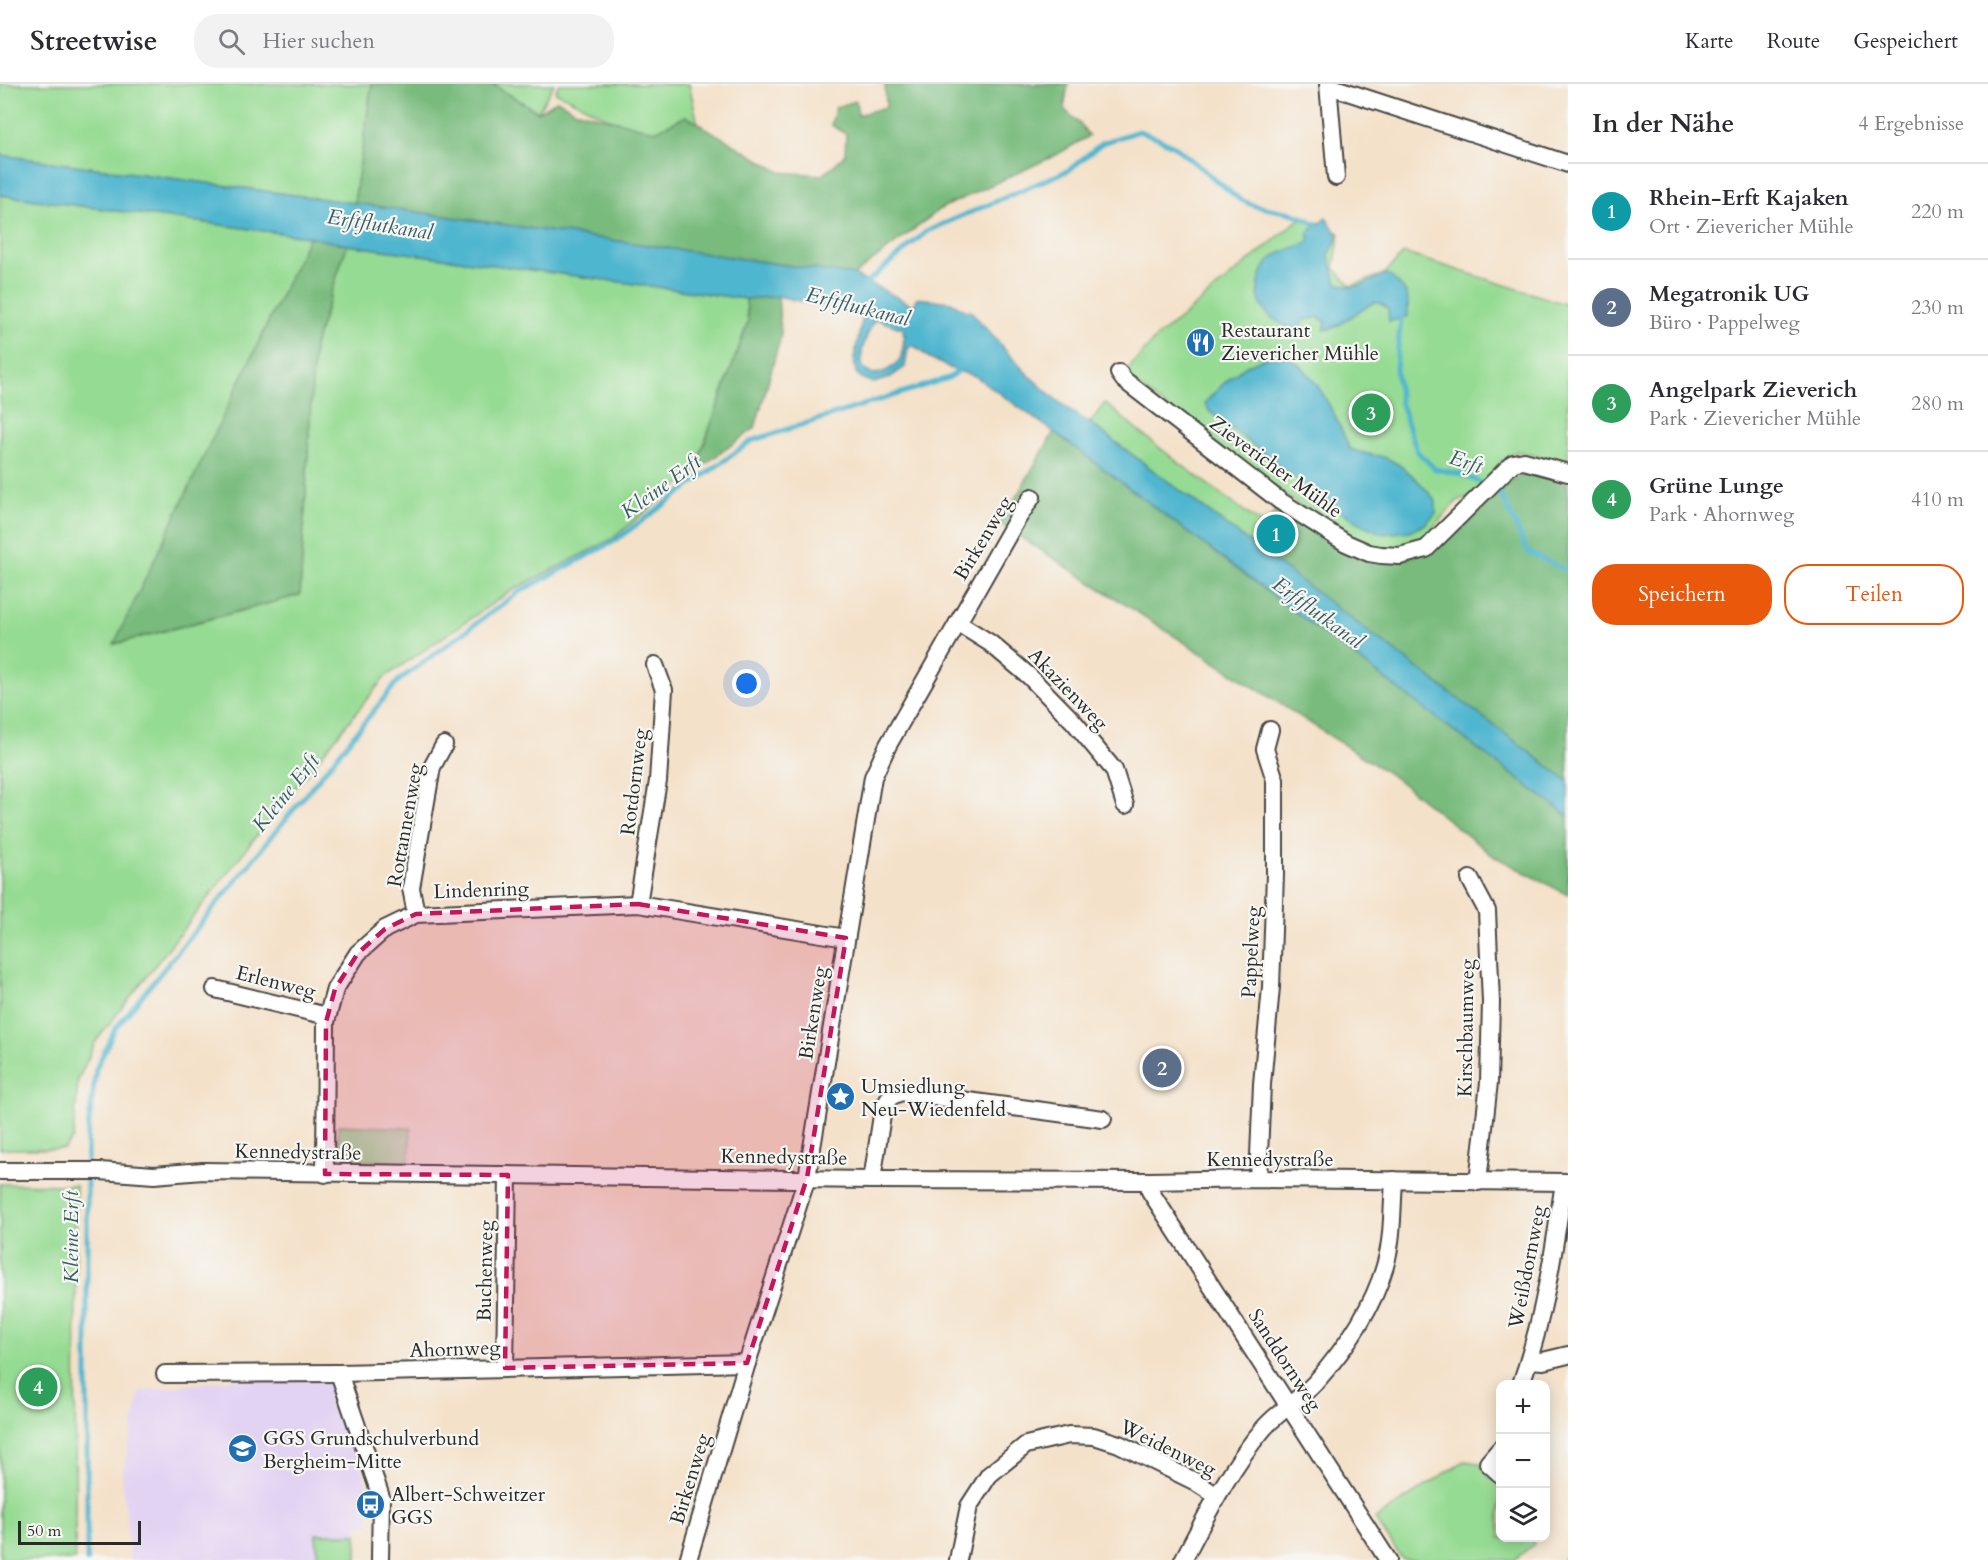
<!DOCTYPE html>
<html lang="de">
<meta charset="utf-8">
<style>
body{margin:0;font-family:Cardo,serif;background:#f2f2f3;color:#2b2b33}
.controls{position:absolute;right:18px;bottom:18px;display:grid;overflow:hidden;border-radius:12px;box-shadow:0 3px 15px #0003}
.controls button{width:54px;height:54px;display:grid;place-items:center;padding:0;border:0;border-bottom:2px solid #e1e1e2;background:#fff;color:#2b2b33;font:30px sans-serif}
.scale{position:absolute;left:18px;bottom:15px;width:123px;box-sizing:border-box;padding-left:6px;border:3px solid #2b2b2b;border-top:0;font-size:16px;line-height:21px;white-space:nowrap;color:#2b2b2b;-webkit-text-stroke:4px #f6f6f2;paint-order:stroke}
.you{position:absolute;left:747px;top:600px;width:21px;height:21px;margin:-15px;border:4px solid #fff;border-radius:50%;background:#1a73e8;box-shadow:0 0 0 9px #1a73e833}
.badge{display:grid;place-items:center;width:39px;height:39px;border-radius:50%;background:#ea580c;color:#fff;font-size:20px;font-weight:700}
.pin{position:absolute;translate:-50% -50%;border:3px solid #fff;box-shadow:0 2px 6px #0006}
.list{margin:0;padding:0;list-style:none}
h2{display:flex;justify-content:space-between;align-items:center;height:78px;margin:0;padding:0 24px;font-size:26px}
h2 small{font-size:20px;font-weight:400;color:#7c7c81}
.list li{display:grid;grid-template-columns:39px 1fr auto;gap:18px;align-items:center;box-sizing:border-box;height:96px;padding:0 24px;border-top:2px solid #e1e1e2}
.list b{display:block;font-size:22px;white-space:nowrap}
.list p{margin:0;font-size:20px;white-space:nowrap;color:#7c7c81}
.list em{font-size:20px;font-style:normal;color:#7c7c81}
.actions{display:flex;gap:12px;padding:18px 24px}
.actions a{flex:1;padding:14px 0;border:2px solid #ea580c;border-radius:24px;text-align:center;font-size:21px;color:#ea580c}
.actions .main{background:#ea580c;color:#fff}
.icon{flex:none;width:33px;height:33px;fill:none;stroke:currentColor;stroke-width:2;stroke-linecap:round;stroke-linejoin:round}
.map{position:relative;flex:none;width:1568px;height:1476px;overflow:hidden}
header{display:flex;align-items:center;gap:36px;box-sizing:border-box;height:84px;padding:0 30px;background:#fff;border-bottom:2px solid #e1e1e2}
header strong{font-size:28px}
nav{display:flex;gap:33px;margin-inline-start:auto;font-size:21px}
.search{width:420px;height:54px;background:#f2f2f3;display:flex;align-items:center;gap:15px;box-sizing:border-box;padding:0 21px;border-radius:24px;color:#7c7c81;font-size:22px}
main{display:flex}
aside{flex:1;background:#fff}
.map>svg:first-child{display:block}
</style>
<header>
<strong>Streetwise</strong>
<div class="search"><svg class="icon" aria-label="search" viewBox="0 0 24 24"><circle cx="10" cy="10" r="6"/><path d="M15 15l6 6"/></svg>Hier suchen</div>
<nav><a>Karte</a><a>Route</a><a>Gespeichert</a></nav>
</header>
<main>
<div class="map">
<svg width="1568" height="1476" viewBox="0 0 1568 1476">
<rect width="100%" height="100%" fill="#f6f6f2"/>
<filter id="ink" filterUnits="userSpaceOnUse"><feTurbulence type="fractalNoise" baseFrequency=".0167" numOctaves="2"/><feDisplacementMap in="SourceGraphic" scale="12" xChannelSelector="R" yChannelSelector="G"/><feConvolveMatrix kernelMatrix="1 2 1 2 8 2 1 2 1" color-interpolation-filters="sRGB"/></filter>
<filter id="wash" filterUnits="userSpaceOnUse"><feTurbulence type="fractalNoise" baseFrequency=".008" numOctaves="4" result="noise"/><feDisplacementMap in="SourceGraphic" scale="24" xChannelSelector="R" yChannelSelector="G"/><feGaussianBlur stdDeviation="1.35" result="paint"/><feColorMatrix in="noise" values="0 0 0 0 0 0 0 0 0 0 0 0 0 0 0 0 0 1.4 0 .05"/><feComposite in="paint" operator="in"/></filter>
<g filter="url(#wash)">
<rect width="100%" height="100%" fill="#f4e1c9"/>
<path fill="#e3d3f3" d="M243,1294L333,1296L369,1408L370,1441L357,1442V1476H130L122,1391L140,1307Z"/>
<g fill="#96db93" stroke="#60835f" stroke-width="1.5">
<path d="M0,0H372L354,119L0,71Z"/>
<path d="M492,0H554L538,28Z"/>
<path d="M559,0H689L697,36L701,43L674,66L555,8Z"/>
<path d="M0,111L309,153L115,560L300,511L314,262L347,161L746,215L748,238L694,388L612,455L511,507L385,593L257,751L96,957L78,996L73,1054L64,1065H0Z"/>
<path d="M1303,132L1340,149L1334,184L1351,202L1384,190L1404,169L1568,221V380L1517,367L1497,383L1473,411L1457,417L1417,461L1395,469L1346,456L1123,291L1154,256Z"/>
<path d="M1105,319C1156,363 1210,403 1265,442L1253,462L1090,339Z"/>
<path d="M338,1041L411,1044L409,1078L351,1077L342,1072L338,1064Z"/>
<path d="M0,1100L76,1101L75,1476H0Z"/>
<path d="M1464,1377L1479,1379L1490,1394L1500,1397V1454H1532L1534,1460L1514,1476H1403L1375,1435Z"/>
<path d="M316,1450H357V1476H318Z"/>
</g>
<g fill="#78bb7d" stroke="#527354" stroke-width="1.5">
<path d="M372,0H492L538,28L557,16L574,26L655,47L686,32L780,88L823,91L845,71L846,50L831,41L836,23L856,17L858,31L886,23L885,0H1068L1064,25L1081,41L1089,52L1056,71L942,124L854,191L354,119Z"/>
<path d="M309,153L347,161L314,262L300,511L114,560Z"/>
<path d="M778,212L781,252L755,344L694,388L748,238L746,215Z"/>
<path d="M1054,348L1568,732V811L1492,771L1394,693L1000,440Z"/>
<path d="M1527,390L1568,399V697L1253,462L1265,442L1281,420L1399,477C1438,447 1480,405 1527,390Z"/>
</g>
<g fill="#50b6cf" stroke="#3e707d" stroke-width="1.5" fill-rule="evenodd">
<path d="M0,71L354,119L854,191L914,222L917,214L951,218L966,227L970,226C1005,267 1043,312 1090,339L1568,697V732L1054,348L975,292L954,286L928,273L913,261L908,264L905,283L889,294L874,299L863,295L856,289L854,274L863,232L778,212L746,215L347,161L309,153L0,111ZM875,235L904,245L903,250L905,251C903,258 903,269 900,275C894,286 867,299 862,280C859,265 869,247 875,235Z"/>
<path d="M1326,134L1339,152L1329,171L1336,198C1356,209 1368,197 1388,190C1405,205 1410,208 1408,232L1389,238L1388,225L1381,220L1374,218L1334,244L1324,246L1326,238L1318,233L1305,236L1298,246C1274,240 1253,224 1259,198C1261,189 1265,180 1272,174C1282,166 1295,163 1307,159L1310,153L1307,149Z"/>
<path d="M1268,273C1274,273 1281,272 1287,274C1313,281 1340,340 1349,364C1360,371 1374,369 1386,374C1406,382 1423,401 1436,417V429L1424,441L1410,447L1383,450L1361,440L1329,420L1209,327L1205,319C1222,300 1243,279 1268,273Z"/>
</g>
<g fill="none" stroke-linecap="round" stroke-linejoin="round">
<g stroke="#50b6cf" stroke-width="5">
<path d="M863,202L927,147L1069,86L1102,59L1139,47L1156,53L1174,62L1239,115L1255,122L1291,129L1309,136L1316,141"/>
<path d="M1401,234L1396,284L1400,317L1417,367L1435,385L1460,390L1499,406L1528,468L1568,487"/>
<path d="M87,1476V1054L96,985L115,945L398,597L519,508L613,458L751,357L948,294L955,290L961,283"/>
<path d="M1564,1476L1568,1472"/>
</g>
</g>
</g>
<g filter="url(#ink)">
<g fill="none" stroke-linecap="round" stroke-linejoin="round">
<defs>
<g id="minor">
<path d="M1328,0L1336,93"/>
<path d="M1329,2L1568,80"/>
<path d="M1119,289L1124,296L1280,417L1346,459L1369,469L1381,471L1400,472L1426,465L1513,379L1524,377L1568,389"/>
<path d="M958,539L990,559L1029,592L1074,638L1114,686L1125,721"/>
<path d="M1470,795L1487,827L1491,918L1489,998L1478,1098"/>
<path d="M638,820L658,697L664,606L655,581"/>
<path d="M416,830L411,804L432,683L444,661"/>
<path d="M215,905L327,932"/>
<path d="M0,1087H100L154,1091L203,1087L872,1096L1149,1097L1258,1095L1568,1098"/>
<path d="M325,1090L326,938L335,905L358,869L385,845L416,830L638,820L846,854"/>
<path d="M1258,1095L1262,1000L1271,903L1275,790V696L1265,665L1270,646"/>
<path d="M872,1096L883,1025L890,1013L901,1008L1103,1035"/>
<path d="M1149,1097L1150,1107L1388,1476"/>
<path d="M1529,1276L1543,1277L1568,1271"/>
<path d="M505,1284L508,1091"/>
<path d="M339,1289L381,1413L380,1476"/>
<path d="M165,1290L339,1289L747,1279"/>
<path d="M1521,1300C1544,1234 1554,1167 1564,1098"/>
<path d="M1500,1365L1488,1379L1500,1390"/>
<path d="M688,1476L747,1279L807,1094L873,693L888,661L1016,437L1032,413"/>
<path d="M958,1476L969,1422L989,1391L1026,1361L1069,1351L1094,1352L1119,1360L1194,1397L1217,1412"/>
<path d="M1183,1476C1206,1432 1231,1382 1264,1344C1279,1327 1300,1315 1315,1299C1345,1265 1372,1227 1385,1182C1393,1155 1392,1125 1394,1096"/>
</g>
</defs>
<use href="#minor" stroke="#494643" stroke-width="20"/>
<use href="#minor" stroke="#fff" stroke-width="16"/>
</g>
</g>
<path fill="#c2185b" fill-opacity="0.2" stroke="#c2185b" stroke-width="4.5" stroke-dasharray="12 8" stroke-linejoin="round" d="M638,820L846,854L807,1094L747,1279L505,1284L508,1091L325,1090L326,938L335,905L358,869L385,845L416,830Z"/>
<defs>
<symbol id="restaurant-disc" viewBox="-11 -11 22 22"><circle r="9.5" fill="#1f6fb2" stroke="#f6f6f2"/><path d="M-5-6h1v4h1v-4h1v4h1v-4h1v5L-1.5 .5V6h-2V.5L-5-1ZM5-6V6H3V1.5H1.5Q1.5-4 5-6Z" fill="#fff"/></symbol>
<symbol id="sight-disc" viewBox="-11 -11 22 22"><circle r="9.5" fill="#1f6fb2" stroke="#f6f6f2"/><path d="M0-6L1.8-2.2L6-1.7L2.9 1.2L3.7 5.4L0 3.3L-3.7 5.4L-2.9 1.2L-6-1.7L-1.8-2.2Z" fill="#fff"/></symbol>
<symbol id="school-disc" viewBox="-11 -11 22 22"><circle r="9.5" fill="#1f6fb2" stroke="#f6f6f2"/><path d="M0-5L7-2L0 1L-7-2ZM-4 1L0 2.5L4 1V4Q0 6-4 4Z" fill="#fff"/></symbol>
<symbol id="bus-disc" viewBox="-11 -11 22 22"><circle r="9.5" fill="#1f6fb2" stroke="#f6f6f2"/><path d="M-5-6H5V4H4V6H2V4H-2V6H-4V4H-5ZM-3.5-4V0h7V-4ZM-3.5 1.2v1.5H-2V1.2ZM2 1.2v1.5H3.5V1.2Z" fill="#fff"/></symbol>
</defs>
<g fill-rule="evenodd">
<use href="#restaurant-disc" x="1184" y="242" width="33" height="33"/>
<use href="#sight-disc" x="824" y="996" width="33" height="33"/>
<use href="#school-disc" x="226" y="1348" width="33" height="33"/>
<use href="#bus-disc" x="354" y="1404" width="33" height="33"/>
</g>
<g text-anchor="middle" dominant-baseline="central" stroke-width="4.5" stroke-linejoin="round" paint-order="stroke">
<g font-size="20" fill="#2b2b2b" stroke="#f6f6f2" text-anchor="start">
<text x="1221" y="246">Restaurant<tspan x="1221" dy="23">Zievericher Mühle</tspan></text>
<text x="861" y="1002">Umsiedlung<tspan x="861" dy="23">Neu-Wiedenfeld</tspan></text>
<text x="263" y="1354">GGS Grundschulverbund<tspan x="263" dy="23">Bergheim-Mitte</tspan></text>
<text x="391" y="1410">Albert-Schweitzer<tspan x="391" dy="23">GGS</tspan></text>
</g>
<g font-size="20" fill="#2b2b2b" stroke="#f6f6f2">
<text transform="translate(1276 383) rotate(36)">Zievericher Mühle</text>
<text transform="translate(983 454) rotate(-59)">Birkenweg</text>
<text transform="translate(1068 605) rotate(46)">Akazienweg</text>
<text transform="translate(634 698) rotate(-83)">Rotdornweg</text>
<text transform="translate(405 741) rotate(-80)">Rottannenweg</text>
<text transform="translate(481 806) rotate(-2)">Lindenring</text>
<text transform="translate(1251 868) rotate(-87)">Pappelweg</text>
<text transform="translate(276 898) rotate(14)">Erlenweg</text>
<text transform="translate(813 929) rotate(-81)">Birkenweg</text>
<text transform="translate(1466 944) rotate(-89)">Kirschbaumweg</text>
<text transform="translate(298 1068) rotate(1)">Kennedystraße</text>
<text transform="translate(784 1073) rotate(1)">Kennedystraße</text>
<text x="1270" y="1075">Kennedystraße</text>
<text transform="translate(1527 1183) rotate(-79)">Weißdornweg</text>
<text transform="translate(485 1187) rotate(-89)">Buchenweg</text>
<text transform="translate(455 1265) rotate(-2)">Ahornweg</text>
<text transform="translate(1285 1276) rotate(57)">Sanddornweg</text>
<text transform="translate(1168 1364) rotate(26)">Weidenweg</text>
<text transform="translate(690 1395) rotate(-73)">Birkenweg</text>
</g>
<g font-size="21" font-style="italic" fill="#385c64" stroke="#f6f6f2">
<text transform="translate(380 141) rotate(9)">Erftflutkanal</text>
<text transform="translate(858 223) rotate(14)">Erftflutkanal</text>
<text transform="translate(1466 378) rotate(18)">Erft</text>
<text transform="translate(661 403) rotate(-36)">Kleine Erft</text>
<text transform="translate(1318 529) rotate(36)">Erftflutkanal</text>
<text transform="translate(286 709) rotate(-51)">Kleine Erft</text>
<text transform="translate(71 1153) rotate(-90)">Kleine Erft</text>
</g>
</g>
</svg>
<div class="controls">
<button>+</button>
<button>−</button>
<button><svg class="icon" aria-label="layers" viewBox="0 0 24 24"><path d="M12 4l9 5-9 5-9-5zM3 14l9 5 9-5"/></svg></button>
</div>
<div class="scale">50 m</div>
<div class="you"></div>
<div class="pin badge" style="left:1276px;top:450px;background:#0f9aa8">1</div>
<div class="pin badge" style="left:1162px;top:984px;background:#5c6f8a">2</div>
<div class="pin badge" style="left:1371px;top:329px;background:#2e9e5b">3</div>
<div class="pin badge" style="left:38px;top:1303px;background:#2e9e5b">4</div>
</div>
<aside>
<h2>In der Nähe<small>4 Ergebnisse</small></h2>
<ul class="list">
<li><span class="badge" style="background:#0f9aa8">1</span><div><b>Rhein-Erft Kajaken</b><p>Ort · Zievericher Mühle</p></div><em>220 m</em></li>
<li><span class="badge" style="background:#5c6f8a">2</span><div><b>Megatronik UG</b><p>Büro · Pappelweg</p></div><em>230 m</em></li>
<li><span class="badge" style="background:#2e9e5b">3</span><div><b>Angelpark Zieverich</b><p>Park · Zievericher Mühle</p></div><em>280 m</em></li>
<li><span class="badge" style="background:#2e9e5b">4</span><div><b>Grüne Lunge</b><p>Park · Ahornweg</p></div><em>410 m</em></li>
</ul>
<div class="actions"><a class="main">Speichern</a><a>Teilen</a></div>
</aside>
</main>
